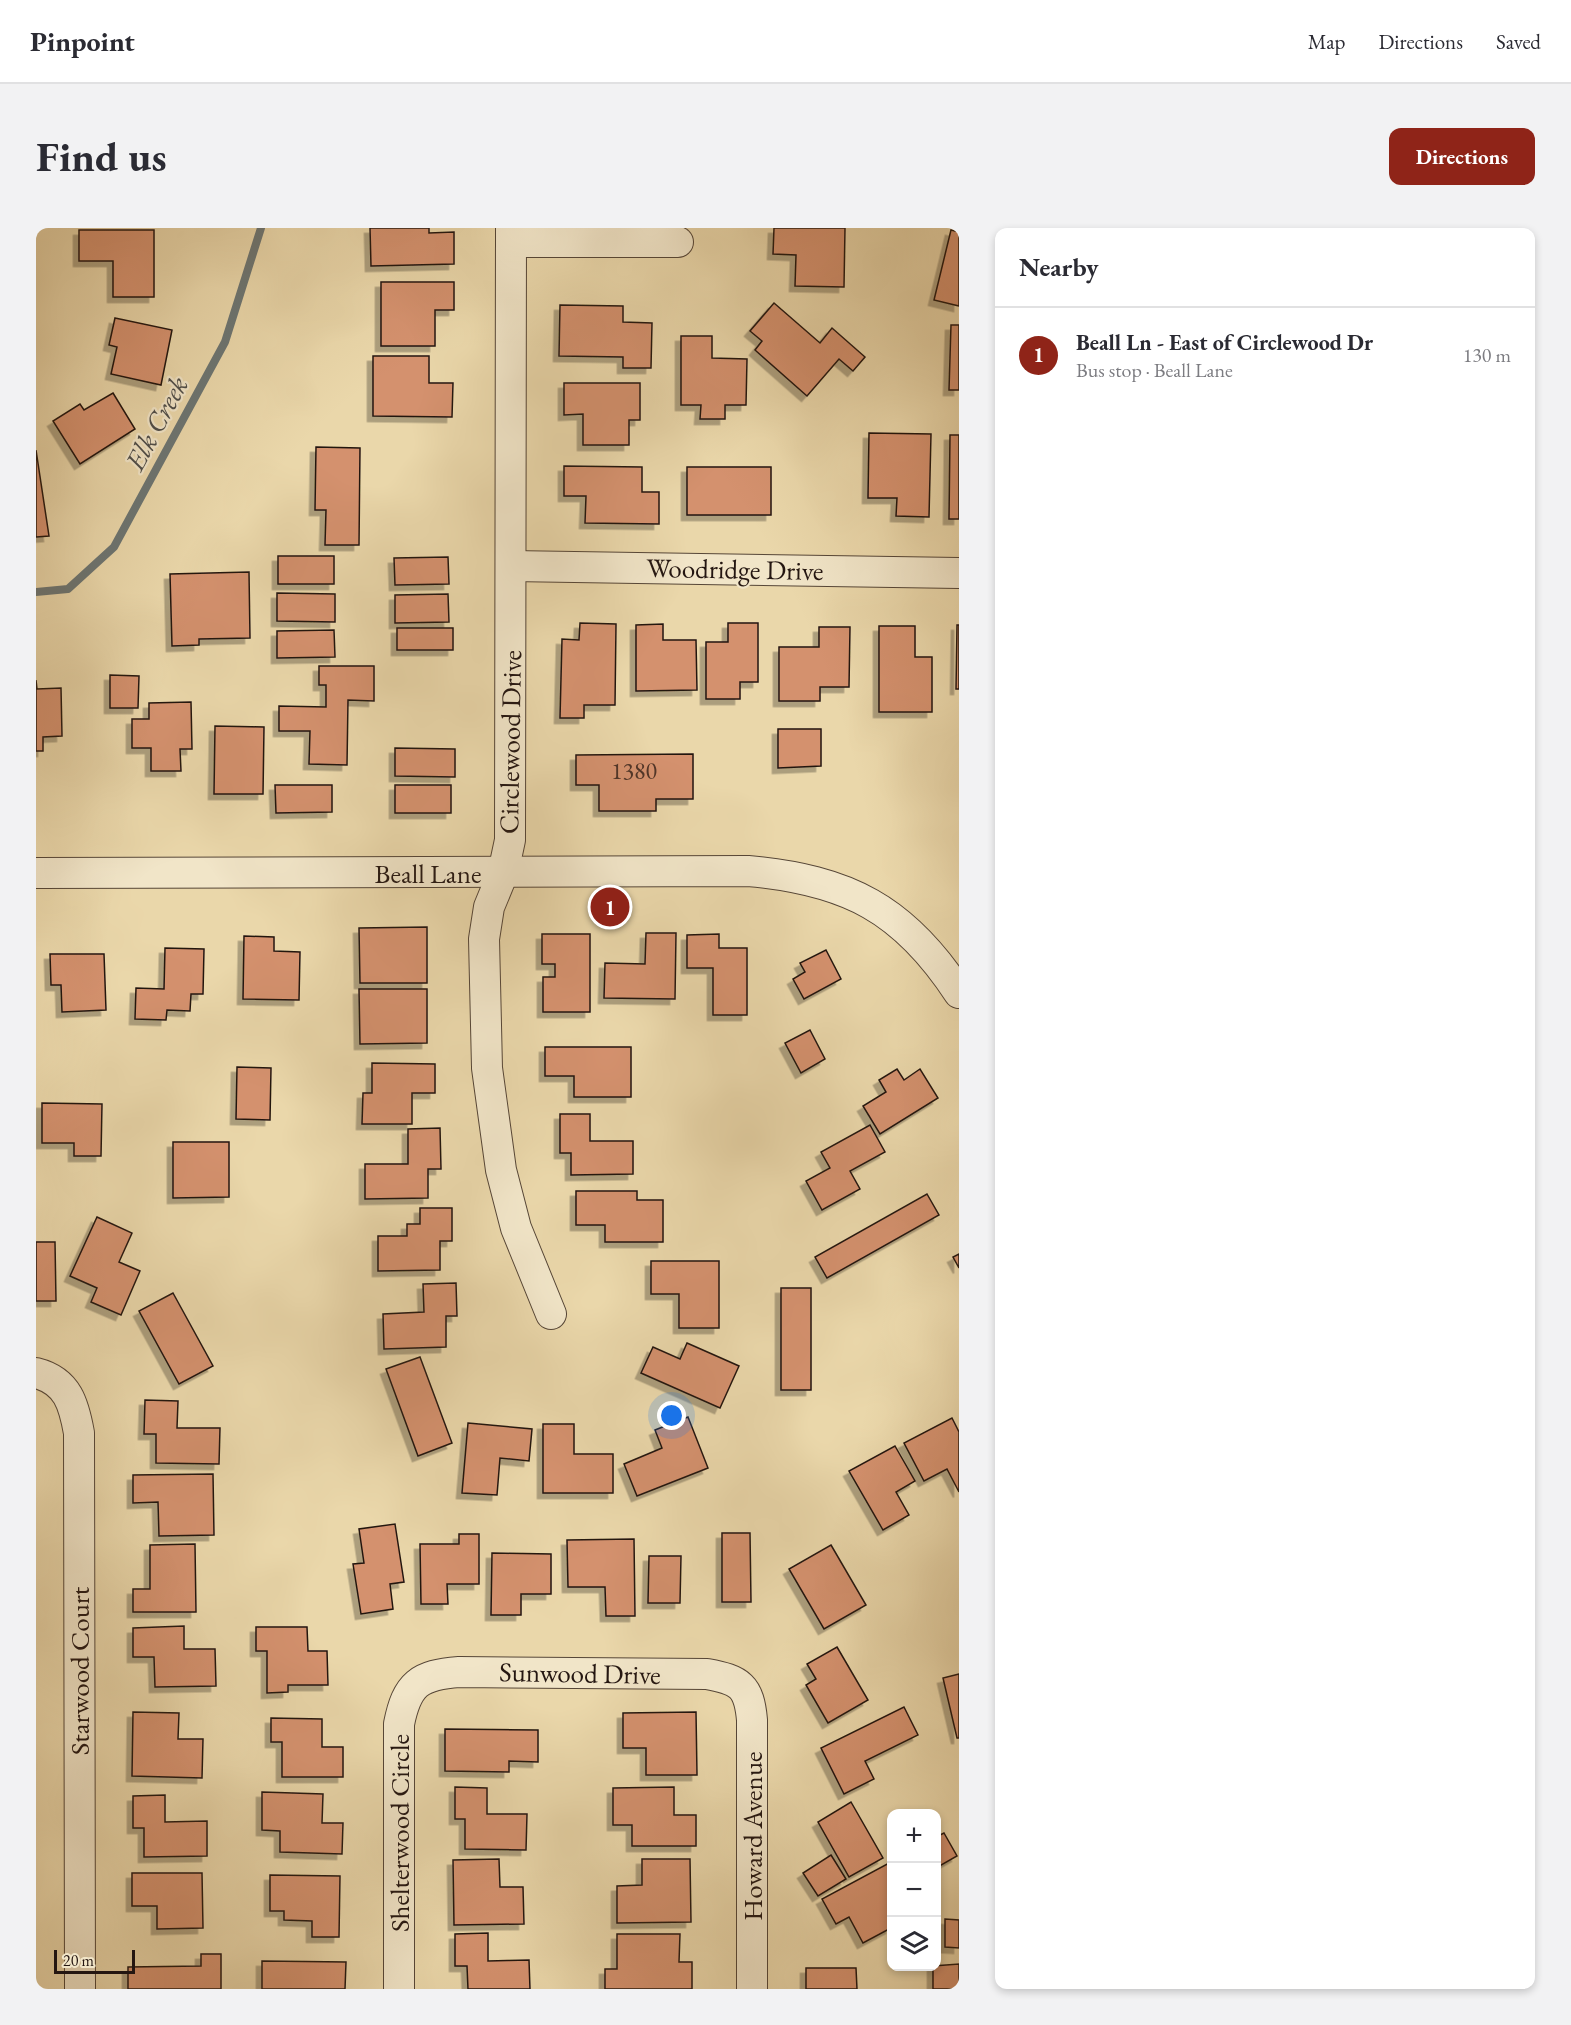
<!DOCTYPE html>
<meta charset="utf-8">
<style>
body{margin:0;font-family:"EB Garamond",serif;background:#f2f2f3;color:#2b2b33}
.controls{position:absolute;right:18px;bottom:18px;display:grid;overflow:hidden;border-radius:12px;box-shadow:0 3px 9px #0003}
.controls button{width:54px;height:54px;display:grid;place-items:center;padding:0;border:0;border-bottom:2px solid #e1e1e2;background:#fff;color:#2b2b33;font:30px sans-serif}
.scale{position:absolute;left:18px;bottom:15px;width:81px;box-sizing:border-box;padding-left:6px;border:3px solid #241611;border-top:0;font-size:16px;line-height:21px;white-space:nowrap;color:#241611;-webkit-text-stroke:4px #f1e5c8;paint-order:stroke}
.you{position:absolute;left:636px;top:1188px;width:21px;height:21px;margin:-15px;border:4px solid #fff;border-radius:50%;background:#1a73e8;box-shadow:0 0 0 9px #1a73e833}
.badge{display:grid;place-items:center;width:39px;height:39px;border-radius:50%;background:#8f2418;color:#fff;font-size:20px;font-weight:700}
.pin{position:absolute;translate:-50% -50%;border:3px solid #fff;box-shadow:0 2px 6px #0006}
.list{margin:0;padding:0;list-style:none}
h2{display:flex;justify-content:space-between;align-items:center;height:78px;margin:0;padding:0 24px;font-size:26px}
h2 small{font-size:20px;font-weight:400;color:#7c7c81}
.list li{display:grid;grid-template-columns:39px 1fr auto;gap:18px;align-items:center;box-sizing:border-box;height:96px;padding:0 24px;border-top:2px solid #e1e1e2}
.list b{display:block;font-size:22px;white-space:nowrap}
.list p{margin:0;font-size:20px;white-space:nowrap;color:#7c7c81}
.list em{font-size:20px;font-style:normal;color:#7c7c81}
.icon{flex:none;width:33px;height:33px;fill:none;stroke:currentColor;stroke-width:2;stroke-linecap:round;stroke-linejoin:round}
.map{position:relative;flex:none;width:923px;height:1761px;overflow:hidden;border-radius:12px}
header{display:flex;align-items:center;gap:36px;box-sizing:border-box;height:84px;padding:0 30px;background:#fff;border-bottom:2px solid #e1e1e2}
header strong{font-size:28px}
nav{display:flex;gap:33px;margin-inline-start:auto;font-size:21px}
.intro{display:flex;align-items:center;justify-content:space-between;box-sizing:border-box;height:144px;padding:0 36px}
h1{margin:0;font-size:42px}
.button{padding:15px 27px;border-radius:12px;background:#8f2418;color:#fff;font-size:21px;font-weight:700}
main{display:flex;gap:36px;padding:0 36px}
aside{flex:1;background:#fff;border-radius:12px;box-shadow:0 3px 9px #0003}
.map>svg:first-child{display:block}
</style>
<header>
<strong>Pinpoint</strong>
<nav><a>Map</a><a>Directions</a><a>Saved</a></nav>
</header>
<div class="intro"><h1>Find us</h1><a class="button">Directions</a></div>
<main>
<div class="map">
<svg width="923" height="1761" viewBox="0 0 923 1761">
<defs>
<filter id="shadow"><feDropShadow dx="-5.5" dy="5.5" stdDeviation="0" flood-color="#0004"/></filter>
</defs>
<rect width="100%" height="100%" fill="#ead7aa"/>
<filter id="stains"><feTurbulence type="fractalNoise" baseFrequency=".00333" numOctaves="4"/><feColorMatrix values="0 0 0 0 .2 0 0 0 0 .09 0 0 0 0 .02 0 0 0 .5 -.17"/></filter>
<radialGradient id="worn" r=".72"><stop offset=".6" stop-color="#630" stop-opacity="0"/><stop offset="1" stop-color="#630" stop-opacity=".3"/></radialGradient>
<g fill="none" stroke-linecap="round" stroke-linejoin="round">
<path stroke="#6d7673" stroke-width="8" d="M0,364L32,361L78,319L189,114L225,0"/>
</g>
<g fill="#d4916e" stroke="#241611" stroke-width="1.5" filter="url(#shadow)">
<path d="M334,0H393V5L418,4V36L335,38Z"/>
<path d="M738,0H809L808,59L759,58L760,27L737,26Z"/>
<path d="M43,2H118V69H77V33H43Z"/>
<path d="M915,2L923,4V78L898,72Z"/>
<path d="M345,54H418V82H399V118H345Z"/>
<path d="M738,75L784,115L796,100L829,129L817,143L803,131L771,168L719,122L726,113L714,103Z"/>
<path d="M524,77L587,78V94L616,95L615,140H587V129L523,128Z"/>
<path d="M79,90L136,102L125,157L75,146L81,119L73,117Z"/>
<path d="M915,97H923V162H913Z"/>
<path d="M645,108H676V130L711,131L710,177H689V191H664L665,177H645Z"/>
<path d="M337,128H393V155H417L416,189L337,188Z"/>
<path d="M528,155H604V192H593V217H547V186L528,187Z"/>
<path d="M77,165L99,201L44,236L17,193L44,176L48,182Z"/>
<path d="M833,205L895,206L893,289L860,288L861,270H832Z"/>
<path d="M914,207H923V291H913Z"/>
<path d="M280,219L324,220L323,317H289L290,282H279Z"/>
<path d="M0,222L13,308L0,309Z"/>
<path d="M528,238L606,239V264H623V296L549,295L550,268H528Z"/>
<rect x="651" y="239" width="84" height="48"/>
<rect x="242" y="328" width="56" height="28"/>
<path d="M412,329L413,356L359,357L358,330Z"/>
<path d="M213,344L214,410L163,411V417L136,418L134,346Z"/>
<path d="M241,365L299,366V394L241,393Z"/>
<path d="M412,366L413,394L359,395V367Z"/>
<path d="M544,395L580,396L579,477H548V490H524L526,411L543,412Z"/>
<path d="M692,395H722V454H704V471H670V414H692Z"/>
<path d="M627,396V412H660L661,462L600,463V397Z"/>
<path d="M921,397H923V461H920Z"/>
<path d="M843,398H879V429H896V484H843Z"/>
<path d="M783,399H814L813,459H784V473H743V419H783Z"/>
<rect x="361" y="400" width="56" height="22"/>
<path d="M298,402L299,429L241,430V403Z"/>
<path d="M283,438H338V473L312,472L311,537L273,536L274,503H243V478L290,479V457H283Z"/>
<path d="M74,447L103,448L102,480H74Z"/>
<path d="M0,452L1,461L25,460L26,508L7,509V523H0Z"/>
<path d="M155,474L156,521H144L145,543H115V520H96V491H113V475Z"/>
<path d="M179,498L228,499L227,566H178Z"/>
<path d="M742,501H785V538L742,540Z"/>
<path d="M359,520L419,521V549L359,548Z"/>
<path d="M657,526V571H620V583H563V557H540V527Z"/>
<path d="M239,557H296V584L240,585Z"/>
<rect x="359" y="557" width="56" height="28"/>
<path d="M391,699V755H324L323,700Z"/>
<path d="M610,705H640L639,771L568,770L569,735L609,736Z"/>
<path d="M506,706H554V784H507V749H519V736H506Z"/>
<path d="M683,706V720H711V787H677V740H651V707Z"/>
<path d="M208,708L238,709V723L264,724L263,772L207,771Z"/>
<path d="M129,720L168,721L167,766H155L154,783L131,782L130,792L99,791L100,760L128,761Z"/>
<path d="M790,722L805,751L768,771L757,751L769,744L764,735Z"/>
<path d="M14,726H68L70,782L26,784L25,757H15Z"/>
<path d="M323,761H391V815L324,816Z"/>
<path d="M774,802L789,831L765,845L749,815Z"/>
<path d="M509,819H595V869H538V848H509Z"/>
<path d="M336,835L399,836V865H376V896H326L327,865H336Z"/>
<path d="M201,839L235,840L234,892L200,891Z"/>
<path d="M861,841L868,852L884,841L902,870L844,906L827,878L850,864L843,852Z"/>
<path d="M6,875L66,876L65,928H38V915H6Z"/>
<path d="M524,886H554V913H597V946L535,947V925H524Z"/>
<path d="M834,897L849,924L814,943L824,961L786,982L770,953L794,940L785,924Z"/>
<path d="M404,900L405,941H392V970L329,971V936H372V901Z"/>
<path d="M137,914H193V969L137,970Z"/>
<path d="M540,963H601V972H627V1014H569V997H540Z"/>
<path d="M891,966L903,987L791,1050L779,1029Z"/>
<path d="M384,980H416V1013H404V1042L342,1043V1008H371V996H384Z"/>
<path d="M61,989L96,1005L83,1034L104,1043L85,1087L55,1074L61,1060L34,1048Z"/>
<path d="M0,1014H19L20,1073H0Z"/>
<path d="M923,1026V1040L917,1029Z"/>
<path d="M615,1033H683V1100H643V1066H615Z"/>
<path d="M420,1055L421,1088H410V1119L348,1121L347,1086L388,1084L387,1056Z"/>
<rect x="745" y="1060" width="30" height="102"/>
<path d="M137,1065L177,1138L143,1156L103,1083Z"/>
<path d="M651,1115L703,1138L684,1180L605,1145L617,1119L644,1131Z"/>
<path d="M384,1129L416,1215L382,1228L350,1141Z"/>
<path d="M109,1172L142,1173L141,1200H184L183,1236L120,1235V1206H108Z"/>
<path d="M652,1189L672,1240L601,1268L588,1236L626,1220L619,1202Z"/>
<path d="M916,1190L923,1204V1264L911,1241L888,1253L868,1215Z"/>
<path d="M432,1195L496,1201L493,1233L464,1230L461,1267L426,1265Z"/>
<path d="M507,1196H538V1226H577V1265H507Z"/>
<path d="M859,1218L879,1253L860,1264L873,1287L847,1302L813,1243Z"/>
<path d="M177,1246L178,1307L123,1308L122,1274L97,1275V1247Z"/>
<path d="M359,1296L368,1354L354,1356L357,1381L325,1386L317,1336L328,1335L323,1301Z"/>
<path d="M686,1305H714L715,1374H686Z"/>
<path d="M423,1306H443V1356H411L412,1376H385L384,1316H423Z"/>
<path d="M598,1311L599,1388H570L569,1359H532L531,1312Z"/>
<path d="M159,1316L160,1384H97V1361H114V1317Z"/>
<path d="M795,1317L830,1377L788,1401L753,1341Z"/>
<path d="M456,1325L515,1326V1366H485V1387H455Z"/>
<path d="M613,1328H645L644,1375H612Z"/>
<path d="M148,1398V1421H179L180,1458L119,1459L118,1429H97V1400Z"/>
<path d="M220,1399H271L272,1423H291L292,1457H252V1464L231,1465V1423H220Z"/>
<path d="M801,1419L832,1472L792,1495L770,1457L780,1451L771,1436Z"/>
<path d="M923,1446V1510H921L907,1450Z"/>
<path d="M868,1479L882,1507L829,1533L838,1551L808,1566L785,1520Z"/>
<path d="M97,1484L143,1485L142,1511H167L166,1550L96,1548Z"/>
<path d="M660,1484L661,1547H610V1520H587V1485Z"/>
<path d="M235,1490L286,1491V1519H307V1549H246V1514H235Z"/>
<path d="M409,1501L502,1502V1534L473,1533V1544L409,1543Z"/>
<path d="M419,1559L451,1560V1586H491L490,1622L429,1621V1591H419Z"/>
<path d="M638,1559V1587H660V1618H596V1597H577V1560Z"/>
<path d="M226,1564L287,1566L286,1595H307L306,1626L244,1624V1603L226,1602Z"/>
<path d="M129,1567V1594L171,1593V1628L108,1629V1600H97V1568Z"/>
<path d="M815,1574L847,1630L813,1649L782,1594Z"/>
<path d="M908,1605L921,1628L900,1640V1609Z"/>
<path d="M795,1627L810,1651L782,1668L767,1645Z"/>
<path d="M463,1631L464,1659H487L488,1696L418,1697L417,1632Z"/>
<path d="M606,1631H654L655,1694L581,1695V1658L606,1657Z"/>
<path d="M855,1634V1700L827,1715L813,1689L800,1696L786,1671Z"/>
<path d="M96,1645H166L167,1700L121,1701V1678H96Z"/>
<path d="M234,1647L304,1648L303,1709H276V1693L248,1692V1683H234Z"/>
<path d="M909,1691L923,1692V1720L909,1719Z"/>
<path d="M452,1705V1733L493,1732L494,1761H432L431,1738H419V1706Z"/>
<path d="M581,1706H644L643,1734H656V1761H569V1741H581Z"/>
<path d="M165,1726H185V1761H92V1739L165,1738Z"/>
<path d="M226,1733L310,1734L309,1761H226Z"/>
<path d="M923,1736V1761H897V1738Z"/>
<path d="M770,1740H820L821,1761H770Z"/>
</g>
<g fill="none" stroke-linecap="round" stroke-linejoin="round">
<defs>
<g id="minor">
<path d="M475,0L474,612L467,645L453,679L448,711L451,840L465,942L480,1000L515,1086"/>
<path d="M475,14H642"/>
<path d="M475,338L923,345"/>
<path d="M0,645L712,643C812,652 868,681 923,765"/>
<path d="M0,1145C32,1153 38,1177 43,1205L44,1761"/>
<path d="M363,1761V1496C371,1456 383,1447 423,1444L671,1446C704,1452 713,1458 716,1492V1761"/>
</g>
</defs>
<use href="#minor" stroke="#564637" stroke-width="32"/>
<use href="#minor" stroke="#f1e5c8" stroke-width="30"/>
</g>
<g text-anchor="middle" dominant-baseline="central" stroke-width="4.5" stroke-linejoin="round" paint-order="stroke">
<g font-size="24" fill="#503528">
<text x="598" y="542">1380</text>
</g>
<g font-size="27" fill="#241611" stroke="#f1e5c8">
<text transform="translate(699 341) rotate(1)">Woodridge Drive</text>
<text transform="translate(474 514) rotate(-89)">Circlewood Drive</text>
<text x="392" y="645">Beall Lane</text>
<text transform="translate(43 1443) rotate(-90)">Starwood Court</text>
<text transform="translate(544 1445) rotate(1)">Sunwood Drive</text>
<text transform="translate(363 1605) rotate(-90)">Shelterwood Circle</text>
<text transform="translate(716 1608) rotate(-90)">Howard Avenue</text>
</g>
<g font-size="28" font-style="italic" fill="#4f4e4a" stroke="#f1e5c8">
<text transform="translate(120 195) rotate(-62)">Elk Creek</text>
</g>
</g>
<rect width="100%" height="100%" filter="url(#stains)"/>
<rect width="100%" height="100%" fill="url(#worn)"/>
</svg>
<div class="controls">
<button>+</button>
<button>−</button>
<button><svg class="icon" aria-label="layers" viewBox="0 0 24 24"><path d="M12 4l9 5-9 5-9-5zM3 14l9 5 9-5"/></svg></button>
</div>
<div class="scale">20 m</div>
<div class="you"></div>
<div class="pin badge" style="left:574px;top:679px">1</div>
</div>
<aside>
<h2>Nearby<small></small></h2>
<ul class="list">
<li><span class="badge">1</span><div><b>Beall Ln - East of Circlewood Dr</b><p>Bus stop · Beall Lane</p></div><em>130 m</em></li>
</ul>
</aside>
</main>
